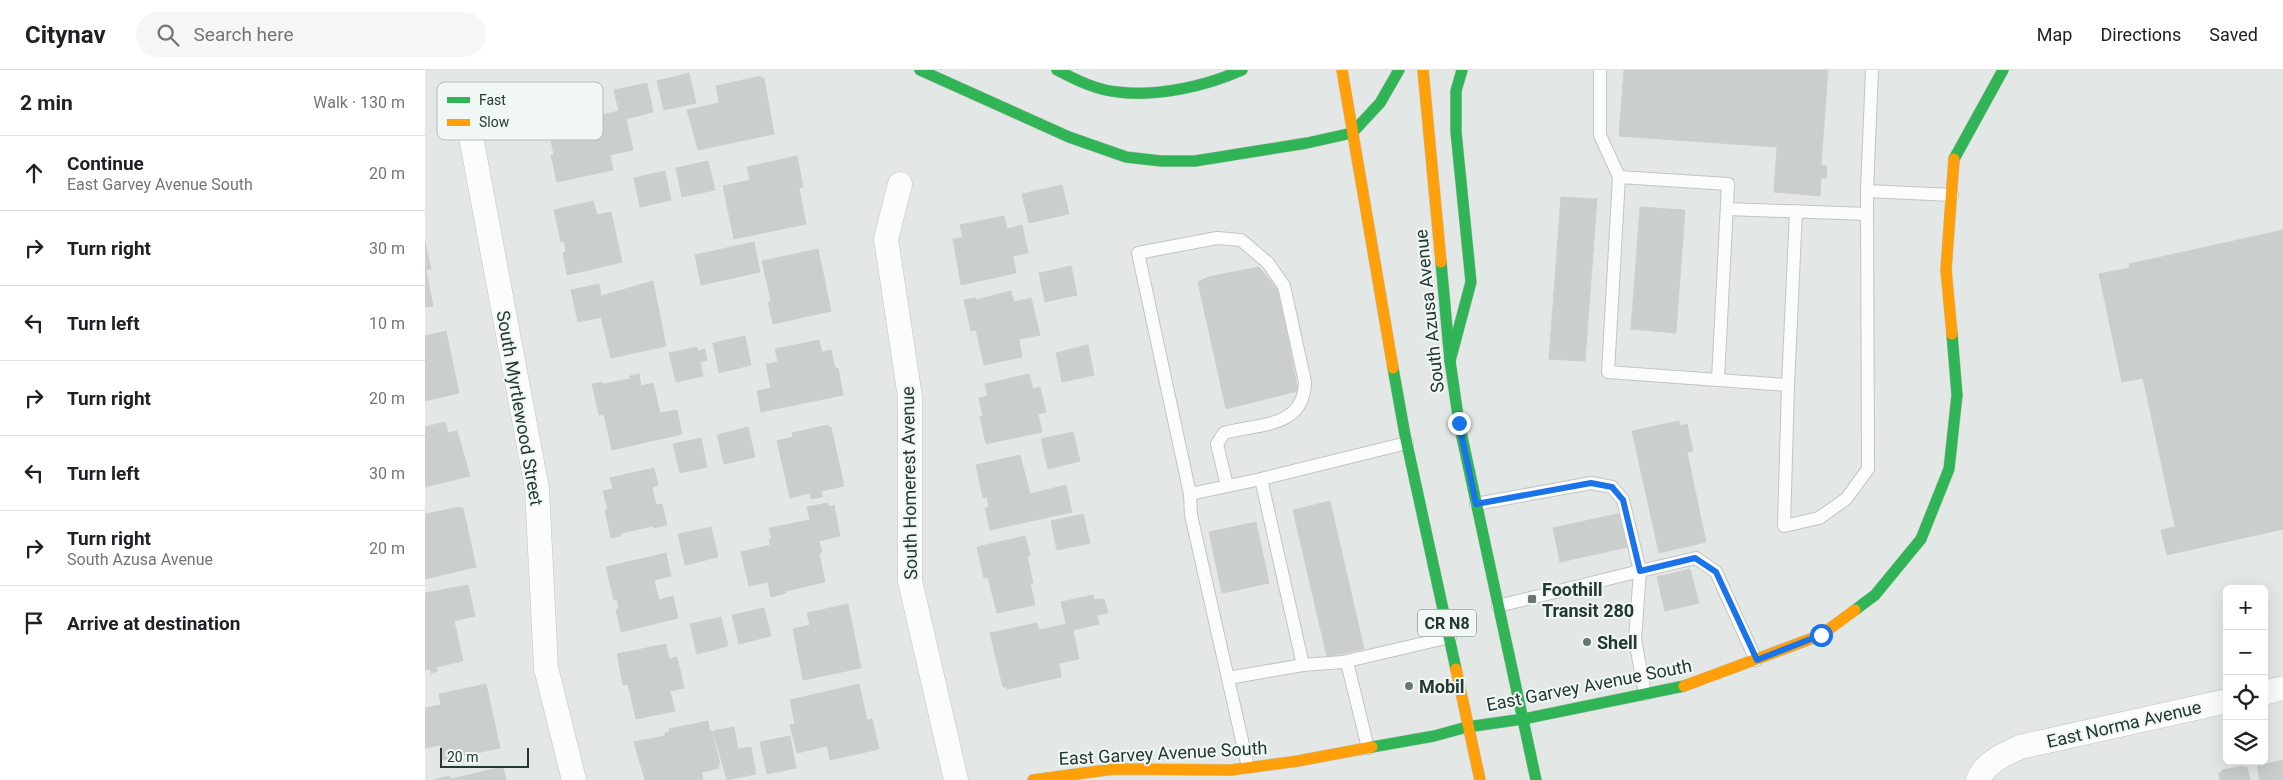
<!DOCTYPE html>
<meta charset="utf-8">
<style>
body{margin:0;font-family:Roboto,sans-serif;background:#f6f6f6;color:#202124}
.controls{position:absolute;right:15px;bottom:15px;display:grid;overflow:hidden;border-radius:8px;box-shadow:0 5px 20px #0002}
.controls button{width:45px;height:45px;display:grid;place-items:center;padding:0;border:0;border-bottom:1px solid #e0e0e0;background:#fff;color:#202124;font:25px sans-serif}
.scale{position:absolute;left:15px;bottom:12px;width:89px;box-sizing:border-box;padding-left:5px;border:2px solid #243834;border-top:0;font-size:14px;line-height:18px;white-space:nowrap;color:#243834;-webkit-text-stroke:4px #f1f7f4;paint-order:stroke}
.stop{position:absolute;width:15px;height:15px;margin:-11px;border:4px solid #1a73e8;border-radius:50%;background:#fff}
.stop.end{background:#1a73e8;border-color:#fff;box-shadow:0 1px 5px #0008}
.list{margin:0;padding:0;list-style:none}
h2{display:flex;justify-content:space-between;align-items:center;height:65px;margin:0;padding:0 20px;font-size:21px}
h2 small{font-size:16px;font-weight:400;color:#757577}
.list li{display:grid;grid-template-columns:32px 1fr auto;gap:15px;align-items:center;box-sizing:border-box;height:75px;padding:0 20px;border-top:1px solid #e0e0e0}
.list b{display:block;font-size:19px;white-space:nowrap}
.list p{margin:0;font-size:16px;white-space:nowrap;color:#757577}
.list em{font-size:16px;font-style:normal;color:#757577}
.icon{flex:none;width:28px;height:28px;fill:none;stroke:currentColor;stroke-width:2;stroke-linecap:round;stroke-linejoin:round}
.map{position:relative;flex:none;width:1858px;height:710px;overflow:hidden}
header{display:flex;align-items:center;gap:30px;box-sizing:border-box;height:70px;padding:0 25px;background:#fff;border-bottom:1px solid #e0e0e0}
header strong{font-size:24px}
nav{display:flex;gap:28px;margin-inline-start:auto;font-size:18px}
.search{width:350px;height:45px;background:#f6f6f6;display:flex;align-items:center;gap:12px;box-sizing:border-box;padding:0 18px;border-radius:28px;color:#757577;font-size:19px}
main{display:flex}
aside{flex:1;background:#fff}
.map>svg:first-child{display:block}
</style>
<header>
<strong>Citynav</strong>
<div class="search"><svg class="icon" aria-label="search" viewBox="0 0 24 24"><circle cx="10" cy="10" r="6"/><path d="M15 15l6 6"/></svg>Search here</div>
<nav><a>Map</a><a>Directions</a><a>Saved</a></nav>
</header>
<main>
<aside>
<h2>2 min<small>Walk · 130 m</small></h2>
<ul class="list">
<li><svg class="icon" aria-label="ahead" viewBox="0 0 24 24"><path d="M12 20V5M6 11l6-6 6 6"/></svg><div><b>Continue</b><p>East Garvey Avenue South</p></div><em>20 m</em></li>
<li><svg class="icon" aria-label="right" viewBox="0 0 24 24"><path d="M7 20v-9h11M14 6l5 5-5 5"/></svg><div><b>Turn right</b></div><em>30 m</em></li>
<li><svg class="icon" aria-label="left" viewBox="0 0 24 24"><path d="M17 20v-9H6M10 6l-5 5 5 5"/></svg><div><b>Turn left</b></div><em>10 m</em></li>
<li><svg class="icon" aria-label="right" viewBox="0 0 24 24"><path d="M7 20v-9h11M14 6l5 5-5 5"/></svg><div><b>Turn right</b></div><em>20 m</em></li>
<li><svg class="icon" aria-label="left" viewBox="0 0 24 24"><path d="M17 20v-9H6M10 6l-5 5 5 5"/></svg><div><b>Turn left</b></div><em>30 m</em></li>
<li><svg class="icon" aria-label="right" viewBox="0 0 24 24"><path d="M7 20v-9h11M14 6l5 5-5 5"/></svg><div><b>Turn right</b><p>South Azusa Avenue</p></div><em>20 m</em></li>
<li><svg class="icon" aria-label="arrive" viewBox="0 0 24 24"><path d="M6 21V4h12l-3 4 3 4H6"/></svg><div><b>Arrive at destination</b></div></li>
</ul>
</aside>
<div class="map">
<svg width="1858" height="710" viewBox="0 0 1858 710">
<rect width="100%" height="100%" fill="#e3e8e6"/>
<g fill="#cacfcd" stroke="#ccd1cf">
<path d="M1199,0H1403L1396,95L1402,96L1401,108H1396L1395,126L1349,122L1352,77L1194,66Z"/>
<path d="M264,3L271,33L239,40L232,11Z"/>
<path d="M336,6V9L339,8L349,64L273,80L262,40L294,33L291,16Z"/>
<path d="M222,13L228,42L201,49L208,80L185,85L188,100L132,112L126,85H129L125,66L135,64L132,52L176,43L177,45L194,41L189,20Z"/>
<path d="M372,86L378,117L374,118L381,154L309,169L298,116L325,110L322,97Z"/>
<path d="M283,91L290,120L257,127L251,98Z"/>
<path d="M240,101L246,130L215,137L209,108Z"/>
<path d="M637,115L644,144L604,153L597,124Z"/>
<path d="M1136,127L1172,129L1160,291L1124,289Z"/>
<path d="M168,131L172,145L186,142L197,192L142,205L138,183L141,182L139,171L136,172L129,140Z"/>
<path d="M1215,137L1260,140L1251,263L1206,259Z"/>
<path d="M579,146L582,159L597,155L603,183L588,186L591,203L536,215L528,169L538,167L535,155Z"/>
<path d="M1858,160V459L1742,485L1736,460L1750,457L1718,308L1697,312L1674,204L1705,198L1704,194Z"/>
<path d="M0,171L6,199L1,200L8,236L0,237Z"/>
<path d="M329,172L335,202L276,215L270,185Z"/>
<path d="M393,179L406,241L348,254L343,232L346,231L337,191Z"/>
<path d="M646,196L652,225L620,232L614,203Z"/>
<path d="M834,197L854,221L873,321L801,339L773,212L783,207Z"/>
<path d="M228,211L241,276L186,288L176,247L153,252L146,220L174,214L176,226Z"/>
<path d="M586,221L589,232L606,228L615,265L594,269L597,287L559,295L551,260L546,261L539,230L551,228V230Z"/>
<path d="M21,261L34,323L0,331V266Z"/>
<path d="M320,266L326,295L294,303L288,273Z"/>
<path d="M394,270L397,282L406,280L410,298H413L418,325L336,342L332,321L346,318L341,294L353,292L350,279Z"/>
<path d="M663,275L669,305L637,312L631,283Z"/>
<path d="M272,277L273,281L280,279L282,290L275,292L278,306L251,312L244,283Z"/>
<path d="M214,304L216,316L228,313L235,343L252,340L257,364L187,380L179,344L174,345L167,314L177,312L178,314L205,309V306Z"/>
<path d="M604,304L608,319L615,317L621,342L613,344L617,362L561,374L555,347L558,346L554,328L563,326L560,314Z"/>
<path d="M1254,351L1255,356L1262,354L1268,381L1262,382L1281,472L1234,483L1207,361Z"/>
<path d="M20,352L23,363L32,361L45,406L0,417V357Z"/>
<path d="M403,355L404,357H406L419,416L396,421L397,427L386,429L385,423L365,428L352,371L368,367L367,363Z"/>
<path d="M323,357L330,387L299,394L292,365Z"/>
<path d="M648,362L655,391L623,399L616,369Z"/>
<path d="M276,368L282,397L255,403L248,374Z"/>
<path d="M595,385L605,424L641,415L647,442L565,460L560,438L564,437L562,427L558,428L551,395Z"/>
<path d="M229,398L233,415L227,417L231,435L237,434L242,455L229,458L228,456L196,463V466L186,468L180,440H183L178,421L188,419L185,408Z"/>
<path d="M905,431L939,579L902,587L868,440Z"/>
<path d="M403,433L404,437L409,435L415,466L394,471L397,482L394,483L400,512L361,521V523L346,527L343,512L324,516L316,482L345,475L344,469H347L344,458L385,450L382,437Z"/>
<path d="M35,437V439L38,438L51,497L0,509V444Z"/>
<path d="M1196,443L1203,477L1135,492L1128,458Z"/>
<path d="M658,444L665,473L632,480L626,451Z"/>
<path d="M831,452L844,513L797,523L784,462Z"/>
<path d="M286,457L293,487L260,495L253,464Z"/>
<path d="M600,466L605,485L602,486L608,513H605L610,535L572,543L563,507L559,508L552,477Z"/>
<path d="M241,483L246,506L229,510L234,530L248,526L253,548L196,562L191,539H194L192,529L189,530L181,497Z"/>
<path d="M1265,499L1274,533L1240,541L1232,507Z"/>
<path d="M43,515L50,546L29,551L38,591L11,597L12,601L6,603L5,599L0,600V523Z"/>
<path d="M668,525L669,530L679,529L683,543L672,545L674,554L648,560L654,589L634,593L636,607L582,619V617H578L565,563L612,553L614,560L641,554L636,532Z"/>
<path d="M423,534L436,598L378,610L368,559L385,555L382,543Z"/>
<path d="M339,538L346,566L314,574L307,545Z"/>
<path d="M296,547L303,576L272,584L265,554Z"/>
<path d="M241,574L244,589L252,587L259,618L245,621L250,641L211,649L203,614L198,615L192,584Z"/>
<path d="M61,614L75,678L18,690L15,675L0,678V638L16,635L14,624Z"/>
<path d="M434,614L442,650L447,649L454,679L405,690L402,676L372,683L365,655L370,654L365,630Z"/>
<path d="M283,651L285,662L287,661L295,694L293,695L294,698L275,703L277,704L278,710H220L209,672L240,666V663L245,662L244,659Z"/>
<path d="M309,657L313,679L326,677L331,704L302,710L288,661Z"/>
<path d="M365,666L371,698L342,704L335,672Z"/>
<path d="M1858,690V710H1835L1832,696Z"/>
<path d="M1818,696V698L1822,697L1825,710H1795L1794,703L1797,702V700Z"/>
<path d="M78,697L81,710H8L24,706L25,709Z"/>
</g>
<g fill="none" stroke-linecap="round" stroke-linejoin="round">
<defs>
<g id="lane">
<path d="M1175,0V65L1194,107L1183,302L1363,315"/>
<path d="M1447,0L1442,121L1527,125"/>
<path d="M1194,107L1303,114L1293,310"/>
<path d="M1302,139L1442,144"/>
<path d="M1371,141L1363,315L1359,456L1394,448L1421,429L1443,399L1442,121"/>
<path d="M836,409L878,595L918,592L1025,567"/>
<path d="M765,424L713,183L792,168L816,170L843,193L859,216L880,312C879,359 833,353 799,363L792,374L802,416"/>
<path d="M1051,434L1166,413L1187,417L1198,430L1215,501L1271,488L1291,502L1331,590"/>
<path d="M1073,536L1215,501L1210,569L1220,624"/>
<path d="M922,592L943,678"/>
<path d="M803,608L878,595"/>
<path d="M823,697L766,445L765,424L836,409L982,373"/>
</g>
<g id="street">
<path d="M44,56L112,419L121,598L149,710"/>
<path d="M475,114L461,169L485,327V511L531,710"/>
<path d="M1839,623L1858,618"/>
<path d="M1553,710C1559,693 1580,684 1595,677L1802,631"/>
</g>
<g id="fast">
<path d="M495,0L644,67L701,87L736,91H770L882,73L927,63L955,33L974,0"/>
<path d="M632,0C651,10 671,20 693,22C733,27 781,16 817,0"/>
<path d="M1529,89L1578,0"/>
<path d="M1016,192L1025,291L1034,353L1111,710"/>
<path d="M1025,291L1046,212L1031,62V21L1037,0"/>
<path d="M968,298L980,365L1031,599"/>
<path d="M1430,540L1450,525L1496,469L1524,399L1532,325L1527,264"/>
<path d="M947,677L1009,666L1042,657L1098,649L1259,616"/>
</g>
<g id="slow">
<path d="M917,0L968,298"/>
<path d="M998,0L1016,192"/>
<path d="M1527,264L1521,200L1529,89"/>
<path d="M1031,599L1055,710"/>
<path d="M1259,616L1396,565L1430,540"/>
<path d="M608,710L689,699L806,700L873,691L947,677"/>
</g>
</defs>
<use href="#lane" stroke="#c0c5c3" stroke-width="14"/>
<use href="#street" stroke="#c0c5c3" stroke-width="25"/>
<use href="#fast" stroke="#c0c5c3" stroke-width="12"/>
<use href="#slow" stroke="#c0c5c3" stroke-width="12"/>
<use href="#lane" stroke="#fbfcfb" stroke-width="12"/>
<use href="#street" stroke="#fbfcfb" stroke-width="24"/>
<use href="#fast" stroke="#30b455" stroke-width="11"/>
<use href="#slow" stroke="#ff9f0a" stroke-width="11"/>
</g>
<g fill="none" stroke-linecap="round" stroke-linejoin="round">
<path stroke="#1a73e8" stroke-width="6" d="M1034,353L1051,434L1166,413L1187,417L1198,430L1215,501L1270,488L1291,502L1332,590L1396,565"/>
</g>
<g fill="#677672" stroke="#f1f7f4" stroke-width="2">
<rect x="1102" y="524" width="10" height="10" rx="2.5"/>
<circle cx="1162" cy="572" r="5"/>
<circle cx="984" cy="616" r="5"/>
</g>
<g text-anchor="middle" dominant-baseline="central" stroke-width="4" stroke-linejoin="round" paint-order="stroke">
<rect fill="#f1f7f4" stroke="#62716e" stroke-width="1" x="993" y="539.5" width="58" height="27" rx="4"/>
<g font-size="16" font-weight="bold" fill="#243834">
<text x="1022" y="553">CR N8</text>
</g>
<g font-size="18" fill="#243834" stroke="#f1f7f4">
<text transform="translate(1004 241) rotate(-96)">South Azusa Avenue</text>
<text transform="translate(95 338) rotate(80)">South Myrtlewood Street</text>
<text transform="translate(484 413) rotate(-91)">South Homerest Avenue</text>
<text transform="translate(1164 615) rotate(-11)">East Garvey Avenue South</text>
<text transform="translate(1699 654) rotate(-13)">East Norma Avenue</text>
<text transform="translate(738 683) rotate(-3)">East Garvey Avenue South</text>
</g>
<g font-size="18" font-weight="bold" fill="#243834" stroke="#f1f7f4" text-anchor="start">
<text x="1117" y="519">Foothill<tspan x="1117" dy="21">Transit 280</tspan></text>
<text x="1172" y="572">Shell</text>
<text x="994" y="616">Mobil</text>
</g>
</g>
<rect x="12" y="12" width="166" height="58" rx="8" fill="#f1f7f4" stroke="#b4beba" stroke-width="1"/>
<rect x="22" y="27" width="23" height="6" fill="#30b455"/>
<rect x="22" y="49" width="23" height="7" fill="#ff9f0a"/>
<g font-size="14" fill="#243834">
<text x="54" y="35">Fast</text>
<text x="54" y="57">Slow</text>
</g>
</svg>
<div class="controls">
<button>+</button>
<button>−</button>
<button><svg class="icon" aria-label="locate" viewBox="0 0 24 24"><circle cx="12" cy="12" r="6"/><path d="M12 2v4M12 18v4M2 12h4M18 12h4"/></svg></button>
<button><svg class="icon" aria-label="layers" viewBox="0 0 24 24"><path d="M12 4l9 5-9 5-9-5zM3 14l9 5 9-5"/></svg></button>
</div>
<div class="scale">20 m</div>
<div class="stop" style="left:1396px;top:565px"></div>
<div class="stop end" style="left:1034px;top:353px"></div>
</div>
</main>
